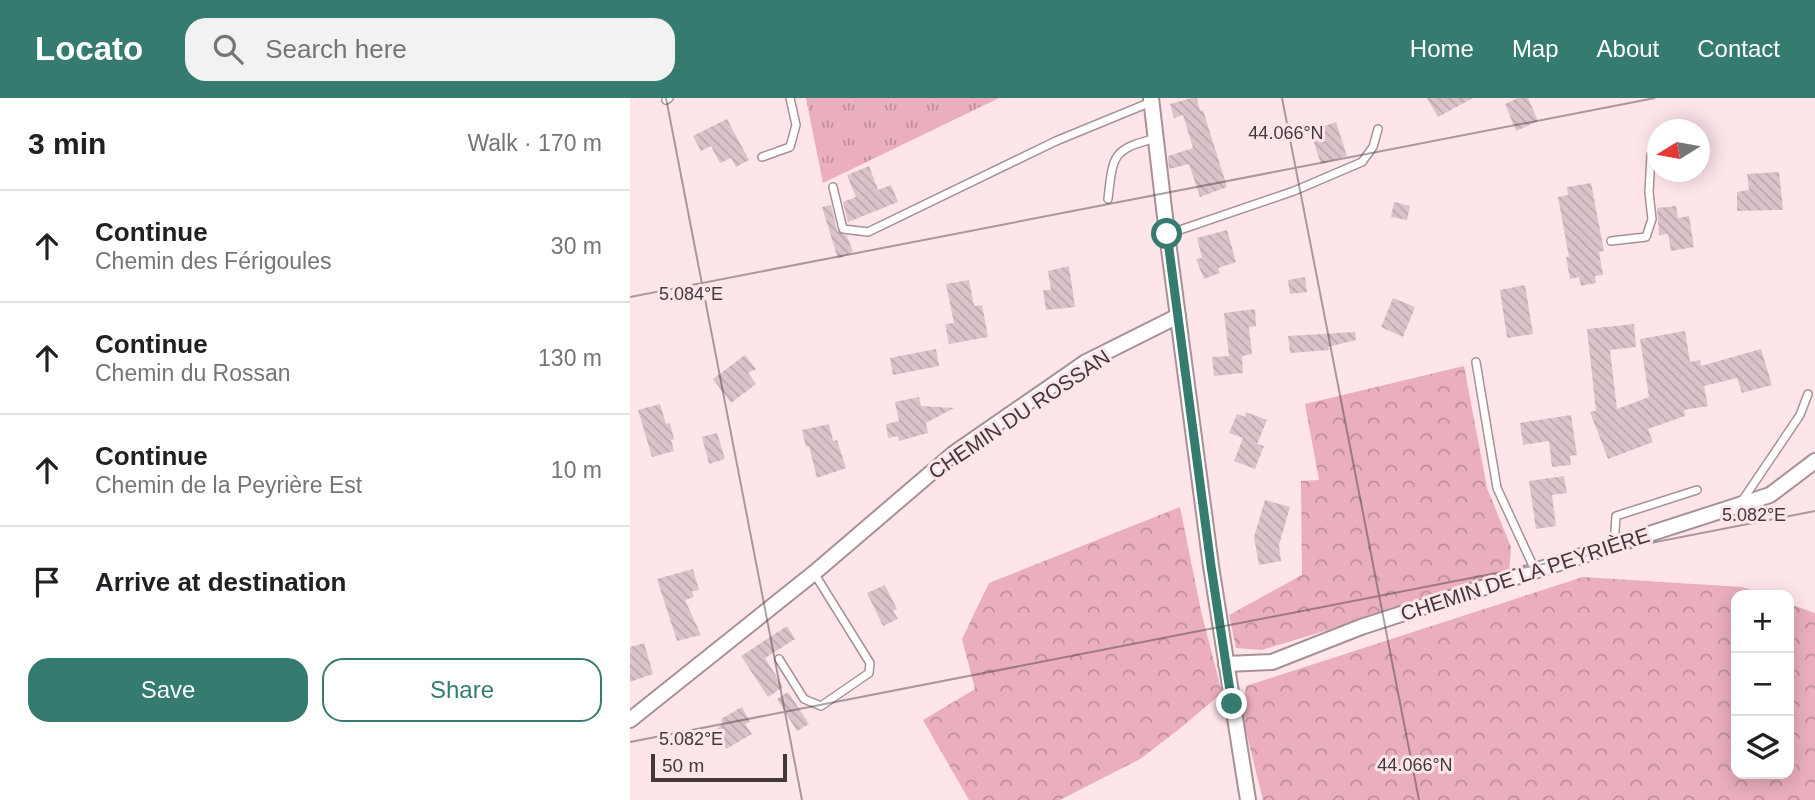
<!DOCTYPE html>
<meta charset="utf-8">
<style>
body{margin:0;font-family:Helvetica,sans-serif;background:#f2f2f2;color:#202124}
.controls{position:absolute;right:21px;bottom:21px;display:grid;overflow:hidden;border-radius:14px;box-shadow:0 4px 18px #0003}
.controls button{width:63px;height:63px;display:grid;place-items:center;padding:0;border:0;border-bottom:2px solid #e0e0e0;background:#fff;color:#202124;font:35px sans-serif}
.compass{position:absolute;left:1017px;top:21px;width:63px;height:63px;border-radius:50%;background:#fff;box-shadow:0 4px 18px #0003;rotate:259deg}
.scale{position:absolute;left:21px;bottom:18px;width:136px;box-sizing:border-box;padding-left:7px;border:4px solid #42393b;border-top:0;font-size:19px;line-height:24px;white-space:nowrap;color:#42393b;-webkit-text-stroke:5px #fde5ea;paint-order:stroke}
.stop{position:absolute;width:21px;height:21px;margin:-16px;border:5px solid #357b70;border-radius:50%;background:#fff}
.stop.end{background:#357b70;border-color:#fff;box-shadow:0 2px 7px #0008}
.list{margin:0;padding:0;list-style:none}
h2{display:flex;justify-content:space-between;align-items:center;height:91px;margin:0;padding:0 28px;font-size:30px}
h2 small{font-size:23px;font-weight:400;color:#757577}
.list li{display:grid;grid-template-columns:46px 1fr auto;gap:21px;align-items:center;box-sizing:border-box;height:112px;padding:0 28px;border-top:2px solid #e0e0e0}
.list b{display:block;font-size:26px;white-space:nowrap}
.list p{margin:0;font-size:23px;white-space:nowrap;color:#757577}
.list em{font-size:23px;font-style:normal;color:#757577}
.actions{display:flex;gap:14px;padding:21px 28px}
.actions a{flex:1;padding:16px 0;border:2px solid #357b70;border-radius:21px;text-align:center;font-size:24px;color:#357b70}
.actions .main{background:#357b70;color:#fff}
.icon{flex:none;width:38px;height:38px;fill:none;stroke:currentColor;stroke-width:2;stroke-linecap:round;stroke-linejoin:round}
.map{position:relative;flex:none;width:1185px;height:702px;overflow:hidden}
header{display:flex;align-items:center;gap:42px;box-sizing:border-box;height:98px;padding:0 35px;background:#357b70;color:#fff}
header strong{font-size:33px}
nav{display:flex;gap:38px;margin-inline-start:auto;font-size:24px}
.search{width:490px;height:63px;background:#f2f2f2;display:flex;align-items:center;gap:18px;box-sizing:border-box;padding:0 24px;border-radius:21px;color:#757577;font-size:26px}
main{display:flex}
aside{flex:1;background:#fff}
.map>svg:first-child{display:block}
</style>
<header>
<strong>Locato</strong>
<div class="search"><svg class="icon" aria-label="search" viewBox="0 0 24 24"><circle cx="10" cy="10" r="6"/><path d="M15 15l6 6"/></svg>Search here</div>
<nav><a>Home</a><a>Map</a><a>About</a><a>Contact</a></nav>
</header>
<main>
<aside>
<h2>3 min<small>Walk · 170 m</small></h2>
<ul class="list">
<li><svg class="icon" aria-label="ahead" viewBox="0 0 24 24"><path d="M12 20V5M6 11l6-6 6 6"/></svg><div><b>Continue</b><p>Chemin des Férigoules</p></div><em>30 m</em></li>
<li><svg class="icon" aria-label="ahead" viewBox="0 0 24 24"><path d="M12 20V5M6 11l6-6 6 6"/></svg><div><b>Continue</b><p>Chemin du Rossan</p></div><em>130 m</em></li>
<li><svg class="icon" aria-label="ahead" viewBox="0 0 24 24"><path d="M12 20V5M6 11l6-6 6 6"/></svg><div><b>Continue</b><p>Chemin de la Peyrière Est</p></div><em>10 m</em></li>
<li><svg class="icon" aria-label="arrive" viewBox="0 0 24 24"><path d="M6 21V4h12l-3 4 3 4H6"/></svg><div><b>Arrive at destination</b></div></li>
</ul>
<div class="actions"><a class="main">Save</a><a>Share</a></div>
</aside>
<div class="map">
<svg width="1185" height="702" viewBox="0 0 1185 702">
<defs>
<pattern id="grass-tufts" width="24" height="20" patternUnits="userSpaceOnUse" patternTransform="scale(1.75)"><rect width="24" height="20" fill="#eaaebd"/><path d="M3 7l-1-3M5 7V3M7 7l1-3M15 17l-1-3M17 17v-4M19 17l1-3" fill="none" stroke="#bf8f9b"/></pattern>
<pattern id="forest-crowns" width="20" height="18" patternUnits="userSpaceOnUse" patternTransform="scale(1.75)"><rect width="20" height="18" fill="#eaaebd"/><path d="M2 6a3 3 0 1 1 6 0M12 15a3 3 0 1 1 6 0" fill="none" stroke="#bf8f9b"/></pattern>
<pattern id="building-back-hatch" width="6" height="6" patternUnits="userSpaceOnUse" patternTransform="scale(1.75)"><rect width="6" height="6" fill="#dbc3c9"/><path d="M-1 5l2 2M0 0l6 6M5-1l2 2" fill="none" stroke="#bda8ae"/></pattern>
</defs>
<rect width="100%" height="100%" fill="#fde5ea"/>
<path fill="url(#grass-tufts)" d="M176,0H369L193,85Z"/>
<g fill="url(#forest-crowns)">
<path d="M834,268L857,390L881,449L879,477L632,552L606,550L599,517L672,477L671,383L689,382L675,306Z"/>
<path d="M550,409L571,513L592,595L548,632L510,661L430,702H339L293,622L345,591L332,541L359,485Z"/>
<path d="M953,479L1112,489L1135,497H1106V676H1159V506L1185,515V702H633L612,617L616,588Z"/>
</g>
<g fill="url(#building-back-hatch)">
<path d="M562,0H567L570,13L573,12L597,89L570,99L559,66L539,71L538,58L563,50L553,17L544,20L540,6Z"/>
<path d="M797,0H843L808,19Z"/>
<path d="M888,0H898L908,23L886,33L875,6Z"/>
<path d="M97,21L119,62L106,69L101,60L90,65L81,48L71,53L63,38Z"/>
<path d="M706,24L717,58L691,66L680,33Z"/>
<path d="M239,68L248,92L261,87L268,104L218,124L213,104L226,99L217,77Z"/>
<path d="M1149,74L1153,112L1107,113V94L1119,92L1117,76Z"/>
<path d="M961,85L974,153L969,154L973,177L965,178L966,185L951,188L949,179L940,181L936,159H939L928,99L938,97L937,89Z"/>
<path d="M764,104L780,108L777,122L761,119Z"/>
<path d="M201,107L207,133L217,138L223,154L208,161L192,109Z"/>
<path d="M1046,108L1048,120L1059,118L1064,149L1041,153L1038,136L1029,137L1027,110Z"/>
<path d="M597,132L606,164L588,170L590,175L574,181L566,161L572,160L567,140Z"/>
<path d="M439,168L445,209L416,212L413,192H421L418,173Z"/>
<path d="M675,179L677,194L660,196L658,182Z"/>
<path d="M339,182L344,208L352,207L358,239L319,246L315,226L324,225L316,186Z"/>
<path d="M895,187L903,236L877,240L870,192Z"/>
<path d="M763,200L785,209L773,239L751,229Z"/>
<path d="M625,211L626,228L619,229L622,256L612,258L613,275L584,278L582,259L599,258L594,215Z"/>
<path d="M1004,226L1006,249L980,252L987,311L1019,299L1010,241L1055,233L1060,264L1070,262L1071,268L1131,251L1142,287L1112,295L1107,280L1074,288L1078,308L1054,312L1055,318L1018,331L1023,344L978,361L960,314L966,313L957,231Z"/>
<path d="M725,234L726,242L698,249L699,252L660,255L658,238Z"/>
<path d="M306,251L309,268L263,277L260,260Z"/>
<path d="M115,257L126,271L118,275L126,286L101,305L83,281Z"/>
<path d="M289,299L291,308L324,310L296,325L298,335L269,343L268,338L258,340L256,326L269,323L265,304Z"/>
<path d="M30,306L36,326L40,325L44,341L41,342L44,353L22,359L8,312Z"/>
<path d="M616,314L637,322L627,346L634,348L625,371L604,363L613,340L599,335L607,316L615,319Z"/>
<path d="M941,317L947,357L940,358L941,367L922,369L919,343L893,347L890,325Z"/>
<path d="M199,326L203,343L207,342L216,370L187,380L179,348L176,349L172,332Z"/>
<path d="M87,335L95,361L79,366L72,339Z"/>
<path d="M934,378L937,395L922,397L926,428L906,431L899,383Z"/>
<path d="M635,402L660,409L649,447L651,463L629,467L624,439Z"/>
<path d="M63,471L69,492L62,493L64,499L55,502L71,537L47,543L27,481Z"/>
<path d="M255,487L267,511L263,513L268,521L253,528L237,495Z"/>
<path d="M157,528L165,541L135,560L153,589L138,599L111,558Z"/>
<path d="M14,545L23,576L0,584V549Z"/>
<path d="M158,594L179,626L167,633L147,601Z"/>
<path d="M112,609L120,624L115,626L122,636L96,651L85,632L93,626L91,621Z"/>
</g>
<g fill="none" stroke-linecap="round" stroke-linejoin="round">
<defs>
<g id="service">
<path d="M36,2L39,0"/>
<path d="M132,59L160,49L166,27L160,0"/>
<path d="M203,89L213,131L238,134L426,43L521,4"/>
<path d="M478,101C483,57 482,51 527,40"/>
<path d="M538,136L664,93L732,64L743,49L748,31"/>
<path d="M981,143L1016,139L1022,121L1019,94L1021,57"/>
<path d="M846,264L867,390L905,472"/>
<path d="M1112,403L1170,317L1178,296"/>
<path d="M984,447L986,418L1067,392"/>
<path d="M149,561L174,601L191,608L239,575L240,565L184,475"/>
</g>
<g id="minor">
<path d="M521,0L537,136L581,468L618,702"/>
<path d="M596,566L642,564L731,529L1140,397L1185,363"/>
<path d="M0,622L184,475L323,356L456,264L548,218"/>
</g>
</defs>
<use href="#service" stroke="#a79197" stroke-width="10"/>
<use href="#minor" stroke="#a79197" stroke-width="18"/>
<use href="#service" stroke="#fff" stroke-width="7"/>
<use href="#minor" stroke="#fff" stroke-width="14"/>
</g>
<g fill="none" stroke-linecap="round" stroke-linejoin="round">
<path stroke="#357b70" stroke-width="9" d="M537,136L581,468L602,606"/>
</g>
<path fill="none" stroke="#42393b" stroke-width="2" stroke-opacity="0.45" d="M36,0L172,702M652,0L789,702M0,199L1025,0M0,644L1185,413"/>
<g text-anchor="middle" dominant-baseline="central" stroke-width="6" stroke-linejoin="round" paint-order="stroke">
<g font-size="21" fill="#42393b" stroke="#fde5ea">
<text transform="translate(389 316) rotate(-34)">CHEMIN DU ROSSAN</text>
<text transform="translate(895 476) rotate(-18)">CHEMIN DE LA PEYRIÈRE</text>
</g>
</g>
<g font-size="18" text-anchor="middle" fill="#42393b" stroke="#fde5ea" stroke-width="6" stroke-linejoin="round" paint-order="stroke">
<text x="656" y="41">44.066°N</text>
<text x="61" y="202">5.084°E</text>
<text x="1124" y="423">5.082°E</text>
<text x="61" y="647">5.082°E</text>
<text x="785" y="673">44.066°N</text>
</g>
</svg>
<div class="controls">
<button>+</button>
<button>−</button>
<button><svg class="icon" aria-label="layers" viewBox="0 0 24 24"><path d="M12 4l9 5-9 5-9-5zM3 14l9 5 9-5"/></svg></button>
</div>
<svg class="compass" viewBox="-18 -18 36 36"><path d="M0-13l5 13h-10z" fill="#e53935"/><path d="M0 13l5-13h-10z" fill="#757577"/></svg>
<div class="scale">50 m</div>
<div class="stop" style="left:537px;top:136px"></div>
<div class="stop end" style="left:602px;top:606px"></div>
</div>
</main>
